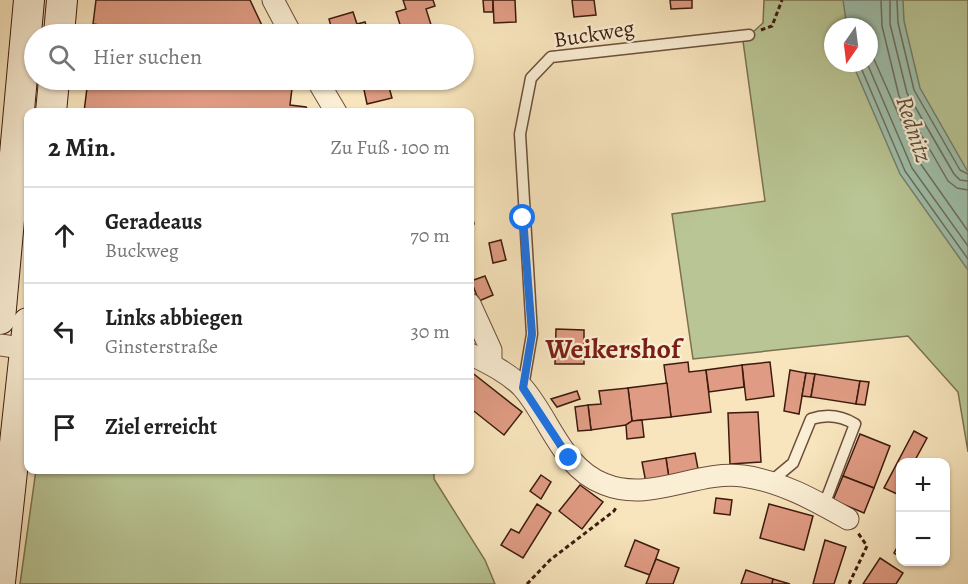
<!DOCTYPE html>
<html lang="de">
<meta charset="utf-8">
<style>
body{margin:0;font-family:Alegreya,serif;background:#f6f6f6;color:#222}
.controls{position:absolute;right:18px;bottom:18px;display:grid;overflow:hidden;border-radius:12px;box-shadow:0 2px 4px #0004}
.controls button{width:54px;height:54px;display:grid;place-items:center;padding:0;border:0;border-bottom:2px solid #e0e0e0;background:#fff;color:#222;font:30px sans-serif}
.compass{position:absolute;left:824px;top:18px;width:54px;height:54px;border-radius:50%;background:#fff;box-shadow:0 2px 4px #0004;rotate:194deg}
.stop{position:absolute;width:18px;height:18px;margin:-14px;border:4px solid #1a73e8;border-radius:50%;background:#fff}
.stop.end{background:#1a73e8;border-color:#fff;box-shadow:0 2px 6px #0008}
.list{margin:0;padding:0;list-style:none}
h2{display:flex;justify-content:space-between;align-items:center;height:78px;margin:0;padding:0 24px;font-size:26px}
h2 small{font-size:20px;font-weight:400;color:#767676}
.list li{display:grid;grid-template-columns:39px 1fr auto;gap:18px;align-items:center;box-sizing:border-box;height:96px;padding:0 24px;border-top:2px solid #e0e0e0}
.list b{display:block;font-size:22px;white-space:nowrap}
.list p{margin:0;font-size:20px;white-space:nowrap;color:#767676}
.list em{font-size:20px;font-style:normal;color:#767676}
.icon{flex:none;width:33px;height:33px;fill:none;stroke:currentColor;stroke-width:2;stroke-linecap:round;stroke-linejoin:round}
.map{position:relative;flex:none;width:968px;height:584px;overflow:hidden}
.search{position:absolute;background:#fff;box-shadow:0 2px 4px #0004;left:24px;top:24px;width:450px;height:66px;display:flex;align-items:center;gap:15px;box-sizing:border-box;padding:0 21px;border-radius:33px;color:#767676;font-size:22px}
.panel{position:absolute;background:#fff;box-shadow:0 2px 4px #0004;left:24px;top:108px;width:450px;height:366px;border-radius:12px}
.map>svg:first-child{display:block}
</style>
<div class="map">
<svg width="968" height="584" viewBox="0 0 968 584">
<rect width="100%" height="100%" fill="#f8e5bd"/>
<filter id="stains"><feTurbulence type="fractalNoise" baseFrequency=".00333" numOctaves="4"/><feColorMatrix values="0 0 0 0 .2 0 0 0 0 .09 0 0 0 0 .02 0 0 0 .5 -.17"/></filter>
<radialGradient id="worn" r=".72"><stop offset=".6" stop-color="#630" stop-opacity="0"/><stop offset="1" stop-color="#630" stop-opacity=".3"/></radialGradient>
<g fill="#b9c594" stroke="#7b7051" stroke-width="1.5" fill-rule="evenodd">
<path d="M764,0H968V452L958,392L908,336L693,359L672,214L765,201L743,41L763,23ZM833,27H869V63H833Z"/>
<path d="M36,470H434V479L485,560L495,584H20Z"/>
</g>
<path fill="#9ec0ac" stroke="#777e6d" stroke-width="1.5" d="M843,0H903L904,21L920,88L968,172V270L900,174L854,67L853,63H869V27H847Z"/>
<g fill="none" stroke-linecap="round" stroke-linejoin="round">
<g stroke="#6e6e5d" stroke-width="1.5">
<path d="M881,0L882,26L899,96L948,181L957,188L968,190"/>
<path d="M890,0V24L907,93L954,174L960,180L968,181"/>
<path d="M897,0L898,23L914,90L960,170L968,174"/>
<path d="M869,48L920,163L968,231"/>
<path d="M859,63L905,171L968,259"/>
<path d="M867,63L912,168L968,246"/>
</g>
</g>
<g fill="#df9b83" stroke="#3d1c0e" stroke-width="1.5">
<path d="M96,0H250L266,34H105L106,26L93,24Z"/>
<path d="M403,0H433L435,6L426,9L433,31L420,34H403L396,12L406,9Z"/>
<path d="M483,0H493V12H484Z"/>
<path d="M493,0H515L516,22L494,23Z"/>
<path d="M572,0H594L596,15L574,17Z"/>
<path d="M670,0H692V8L671,9Z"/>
<path d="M353,12L357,24L365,22L369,34H333L329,19Z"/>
<path d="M88,80H293L290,105L306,107L309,112H84Z"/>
<path d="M362,80H387L392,98L367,104Z"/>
<path d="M471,210L474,224L470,225V211Z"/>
<path d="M501,240L506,260L493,263L489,243Z"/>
<path d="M485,276L493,295L479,301L471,281Z"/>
<path d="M556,329L584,330V364H555Z"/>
<path d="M688,362L689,372L706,370L711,412L671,417L664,365Z"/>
<path d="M770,362L774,396L746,400L742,365Z"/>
<path d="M742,365L744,387L709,392L706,370Z"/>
<path d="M790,370L806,373L799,414L784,411Z"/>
<path d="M470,371L522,412L504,435L470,408Z"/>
<path d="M806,373L815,374L811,397L802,396Z"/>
<path d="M815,374L860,381L856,404L811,397Z"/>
<path d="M860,381L869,382L865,405L856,404Z"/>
<path d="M667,383L671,417L632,421L628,388Z"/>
<path d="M628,388L632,421L626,425L591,430L588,405L601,404L599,391Z"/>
<path d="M577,391L580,399L557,407L551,399Z"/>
<path d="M588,405L591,430L578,431L575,407Z"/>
<path d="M758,412L761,462L730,464L728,413Z"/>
<path d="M642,420L644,437L627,439L626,425L632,421Z"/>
<path d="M914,431L927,438L914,462H900V487L897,494L884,488Z"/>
<path d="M860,434L890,446L874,488L843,476Z"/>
<path d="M695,453L699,474L669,479L666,458Z"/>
<path d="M666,458L669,479L646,483L642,462Z"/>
<path d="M541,475L551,482L541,499L530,491Z"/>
<path d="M843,476L874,488L864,513L833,500Z"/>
<path d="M580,485L603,502L582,529L559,511Z"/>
<path d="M716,498L732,500L730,515L714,513Z"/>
<path d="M537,504L551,513L523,558L501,545L511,529L519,533Z"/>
<path d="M769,504L813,516L804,550L760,538Z"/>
<path d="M635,540L659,550L650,575L625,566Z"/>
<path d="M825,540L846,547L834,584H813Z"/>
<path d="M900,542V557L894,553Z"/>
<path d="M880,558L903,573L896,584H863Z"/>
<path d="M656,559L679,568L673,584H646Z"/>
<path d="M746,570L773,579L772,584H741Z"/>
<path d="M773,579L790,584H772Z"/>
</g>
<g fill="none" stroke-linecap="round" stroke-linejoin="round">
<defs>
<g id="lane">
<path d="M523,387L532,334L520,134L531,78L551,57L749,35"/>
<path d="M769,483L793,463L811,419C826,414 840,415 855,424L824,505"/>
</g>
<g id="street">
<path d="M273,0L291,34"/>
<path d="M317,80L336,112"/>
<path d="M470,304L491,350V364"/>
<path d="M0,345L28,349"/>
<path d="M470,354C488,363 509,373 523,388C550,419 562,468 604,484C651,503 696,470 743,476C781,481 816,501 848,519"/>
</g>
<g id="secondary">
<path d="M59,34L62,0"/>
<path d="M51,112L54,80"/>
<path d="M0,319L29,0"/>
<path d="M0,582L28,323"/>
</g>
</defs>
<use href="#lane" stroke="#6c4e3a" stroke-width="13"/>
<use href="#street" stroke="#6c4e3a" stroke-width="23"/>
<use href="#secondary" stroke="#3d1c0e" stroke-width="32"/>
<g stroke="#3d1c0e" stroke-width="3" stroke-dasharray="4.5 3" stroke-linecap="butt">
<path d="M761,30L772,26L782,0"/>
<path d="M527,584L550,560L614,511L617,506"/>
<path d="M849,584L867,546L858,533"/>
</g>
<use href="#lane" stroke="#faeed4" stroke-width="10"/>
<use href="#street" stroke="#faeed4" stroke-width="21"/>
<use href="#secondary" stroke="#faeed4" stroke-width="30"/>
</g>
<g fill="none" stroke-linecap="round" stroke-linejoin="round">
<path stroke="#1a73e8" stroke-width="8" d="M523,218L532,334L523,388L569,458"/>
</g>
<g text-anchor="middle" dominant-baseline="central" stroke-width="4.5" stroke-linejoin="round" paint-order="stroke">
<g font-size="22" fill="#3d1c0e" stroke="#faeed4">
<text transform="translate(594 34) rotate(-9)">Buckweg</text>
</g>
<g font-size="24" font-style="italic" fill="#5a4d3d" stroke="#faeed4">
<text transform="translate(914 129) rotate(72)">Rednitz</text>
</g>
<g font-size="28" font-weight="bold" fill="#7a1f14" stroke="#faeed4">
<text x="613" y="349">Weikershof</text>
</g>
</g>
<rect width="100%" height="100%" filter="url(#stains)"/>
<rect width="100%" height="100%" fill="url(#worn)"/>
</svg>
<div class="controls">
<button>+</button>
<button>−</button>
</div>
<svg class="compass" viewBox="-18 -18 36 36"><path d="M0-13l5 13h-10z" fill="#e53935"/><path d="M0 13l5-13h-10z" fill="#767676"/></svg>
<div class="stop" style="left:523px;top:218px"></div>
<div class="stop end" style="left:569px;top:458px"></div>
<div class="search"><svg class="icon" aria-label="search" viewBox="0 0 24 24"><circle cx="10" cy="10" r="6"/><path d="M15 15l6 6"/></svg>Hier suchen</div>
<section class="panel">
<h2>2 Min.<small>Zu Fuß · 100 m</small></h2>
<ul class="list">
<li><svg class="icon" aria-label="ahead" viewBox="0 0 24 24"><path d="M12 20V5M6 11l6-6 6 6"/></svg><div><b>Geradeaus</b><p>Buckweg</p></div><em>70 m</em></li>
<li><svg class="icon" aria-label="left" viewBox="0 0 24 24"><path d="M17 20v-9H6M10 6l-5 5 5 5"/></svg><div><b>Links abbiegen</b><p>Ginsterstraße</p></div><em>30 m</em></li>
<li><svg class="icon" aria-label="arrive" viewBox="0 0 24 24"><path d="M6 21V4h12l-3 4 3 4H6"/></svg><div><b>Ziel erreicht</b></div></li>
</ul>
</section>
</div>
